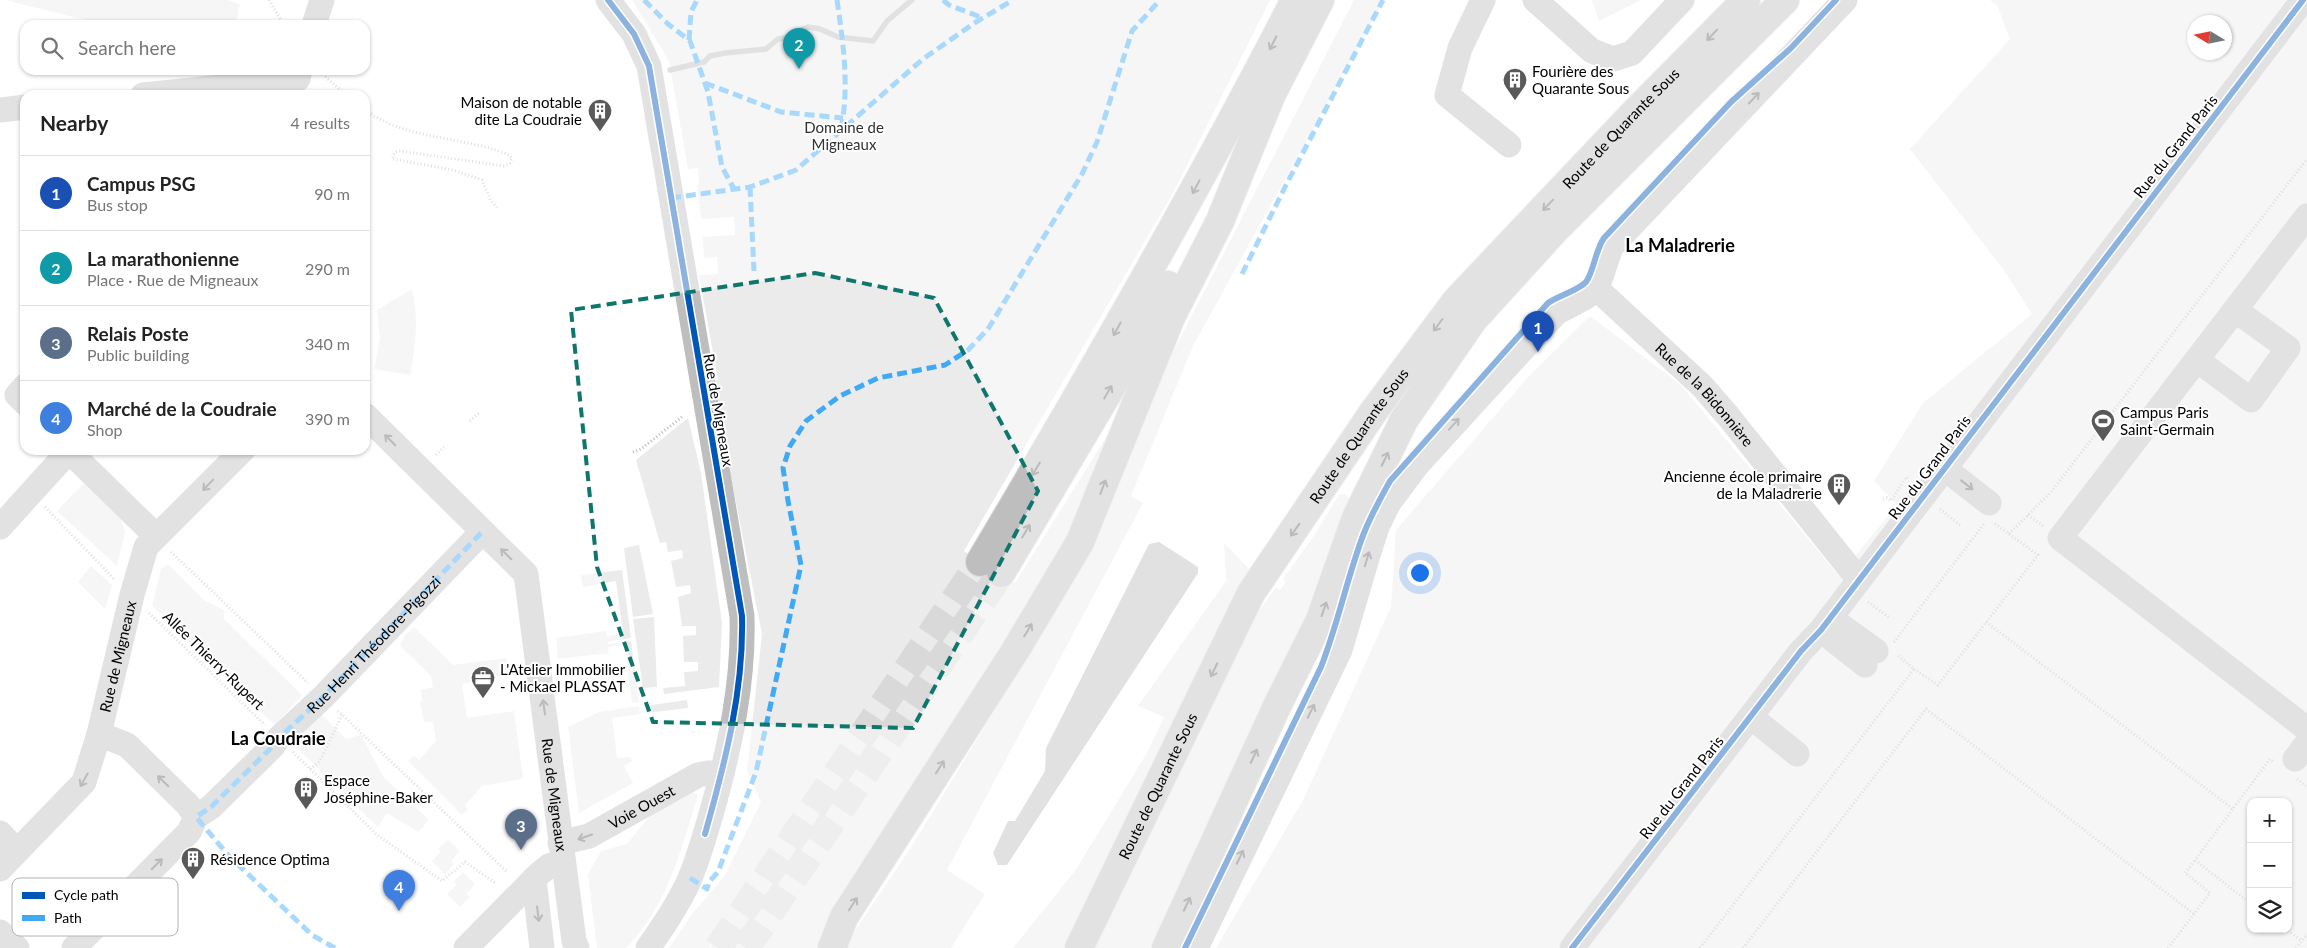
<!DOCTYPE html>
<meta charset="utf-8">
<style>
body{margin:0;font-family:Lato,sans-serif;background:#f2f2f2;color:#222}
.controls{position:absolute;right:15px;bottom:15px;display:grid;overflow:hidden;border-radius:10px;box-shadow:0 1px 4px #0004}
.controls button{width:45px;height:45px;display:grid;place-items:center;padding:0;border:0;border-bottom:1px solid #e0e0e0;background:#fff;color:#222;font:25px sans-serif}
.compass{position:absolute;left:2187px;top:15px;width:45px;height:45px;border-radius:50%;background:#fff;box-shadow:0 1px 4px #0004;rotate:280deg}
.you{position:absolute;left:1419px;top:572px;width:18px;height:18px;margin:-12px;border:4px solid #fff;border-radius:50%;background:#1a73e8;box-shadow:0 0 0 8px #1a73e833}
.badge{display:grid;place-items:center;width:32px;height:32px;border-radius:50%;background:#2563eb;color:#fff;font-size:16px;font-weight:700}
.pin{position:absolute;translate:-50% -41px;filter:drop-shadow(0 1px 2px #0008)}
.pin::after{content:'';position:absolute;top:26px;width:18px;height:15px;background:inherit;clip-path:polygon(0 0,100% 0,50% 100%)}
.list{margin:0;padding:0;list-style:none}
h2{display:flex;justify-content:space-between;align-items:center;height:65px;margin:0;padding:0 20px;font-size:21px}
h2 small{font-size:16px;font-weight:400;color:#767676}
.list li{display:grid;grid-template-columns:32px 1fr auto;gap:15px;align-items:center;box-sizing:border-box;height:75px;padding:0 20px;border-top:1px solid #e0e0e0}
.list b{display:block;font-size:19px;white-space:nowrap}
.list p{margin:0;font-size:16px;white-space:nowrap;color:#767676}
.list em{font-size:16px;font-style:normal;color:#767676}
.icon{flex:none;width:28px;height:28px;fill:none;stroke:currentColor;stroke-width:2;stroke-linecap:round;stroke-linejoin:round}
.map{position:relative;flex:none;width:2307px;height:948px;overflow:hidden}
.search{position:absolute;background:#fff;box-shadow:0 1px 4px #0004;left:20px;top:20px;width:350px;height:55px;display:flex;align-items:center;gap:12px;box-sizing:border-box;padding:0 18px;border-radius:15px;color:#767676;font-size:19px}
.panel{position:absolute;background:#fff;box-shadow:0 1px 4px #0004;left:20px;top:90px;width:350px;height:365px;border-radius:15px}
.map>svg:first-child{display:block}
</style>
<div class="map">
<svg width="2307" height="948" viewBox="0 0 2307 948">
<rect width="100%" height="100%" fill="#fff"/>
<g fill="#ebebeb" fill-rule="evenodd">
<path d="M5,0H228L240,4L235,25H106Z"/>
<path d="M632,0H1270L1173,193L964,551L1015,583L1125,407L1068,545L835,916L818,948H710L719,934L709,948H669L692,914L724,877L761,802L747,771L762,634L712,381L718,380L699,275L718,274L717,257L704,258L703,237L735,235L734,217L701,219L697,185H699L698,168L688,169L669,61Z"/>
<path d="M1354,0H1384L1193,346L1131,496L1143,503L947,870L985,894L951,948H847L852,935L912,846L1094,547L1171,356Z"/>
<path d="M1592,0H1641L1599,21Z"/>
<path d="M1990,0H2307V948H1216L1303,800L1391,607L1396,530L1529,376L1590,316L1681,385L1839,576L1897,505L1874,481L1923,403L2032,314L2003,269L1910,149L2010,39L1997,5ZM2194,22H2224V52H2194ZM2251,802H2288V929H2251Z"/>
<path d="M412,289C419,319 416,345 410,375L374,369L380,338L377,310Z"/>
<path d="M688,418L701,473L722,623L719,687L664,694L663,688L685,686L684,672L698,671V662H684L683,636L696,635V626H682L678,597L691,593L690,585L676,587L671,561L683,558L682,550L668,552L666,542L660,543L636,460Z"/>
<path d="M84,483L120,517L125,532L117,566L57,511Z"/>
<path d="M1345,494L1349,498L1313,608L1155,948H1090L1252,621L1276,587L1280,590L1286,582L1283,579L1311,540L1337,498L1339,495Z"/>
<path d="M1224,543L1256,576L1067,948H1013L1075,871L1147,753L1164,717L1138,706L1226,581Z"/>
<path d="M639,545L653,614L633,617L624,548Z"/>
<path d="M168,564L205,601L224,610V619L302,695L275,725L152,606L161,569Z"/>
<path d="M91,566L112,585L105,609L78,582Z"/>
<path d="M622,570L631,638L607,642L608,644L631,641L639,702L632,703L625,645L608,647L609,653L558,659L556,638L606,631L607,636L623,634L616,581L583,587L581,575Z"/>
<path d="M654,617L657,687L643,688L633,619Z"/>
<path d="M414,627L453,665L507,658L509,674L462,684L467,718L514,711L523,779L482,786L465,805L468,809L462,815L408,761L414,756L419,760L436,741L433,722H424L420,702L422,701L421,690L433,687L431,676L400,646L405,635Z"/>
<path d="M687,700L688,708L646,713L645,706Z"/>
<path d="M639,706L640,714L612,718L617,758L630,757L632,761L624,766L633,783L579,813L568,727L599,712Z"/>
<path d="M317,710L346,739L361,735L384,778L429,820L418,832L387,813L378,827L289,740Z"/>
<path d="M690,792L698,795C681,850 668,905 626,948H597L588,875L601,851L627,844L651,814Z"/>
<path d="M448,839L460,851L451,861L454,864L445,874L432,861L441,851L438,849Z"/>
<path d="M463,872L475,884L466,894L470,897L460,907L447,894L456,885L454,882Z"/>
</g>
<path fill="#bdbdbd" d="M1159,542L1198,567V573L1007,865H998L993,853L1008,821H1015L1045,771L1046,748L1149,544Z"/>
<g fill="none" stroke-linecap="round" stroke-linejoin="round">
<path stroke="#bdbdbd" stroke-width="5.5" d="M670,70L704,62L710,56L725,53L766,49L778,39L790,37L800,30L808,27L820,29L838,37L873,41L887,21L912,0"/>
<g stroke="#d9d9d9" stroke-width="28" stroke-dasharray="28 14" stroke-linecap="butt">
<path d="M718,948L980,562"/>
<path d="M746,948L1001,573"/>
</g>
<defs>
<g id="major">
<path id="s6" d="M1079,948L1251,593L1374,411L1456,301L1633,114L1746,0"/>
<path d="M1166,948L1278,704L1320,620L1356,518L1404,420L1473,320L1555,230L1785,0"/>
</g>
<g id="highway">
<path d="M1264,109L1320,0"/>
<path d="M980,562C1090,377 1197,191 1295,0"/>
<path d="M1001,573L1112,386L1168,285"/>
<path d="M832,948L844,917L1015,651L1080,542L1171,317L1220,221L1272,93"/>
</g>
</defs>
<use href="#major" stroke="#dbdbdb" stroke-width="30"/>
<use href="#highway" stroke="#dbdbdb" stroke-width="30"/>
<g stroke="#b9b9b9" stroke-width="3" stroke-dasharray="1 2.5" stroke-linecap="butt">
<path d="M269,0L284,25"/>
<path d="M320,72L346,95"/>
<path d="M365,110C406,140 461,136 507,154L512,158L510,163L504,166L400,151L395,152L392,159L453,170L482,180L491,201L498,208"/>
<path d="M470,421L479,413"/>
<path d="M633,452L641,449L682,417"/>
<path d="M436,455L444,447"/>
<path d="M1883,499L1887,498L1891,501L1906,477L1910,479"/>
<path d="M45,507L115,580"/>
<path d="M1940,509L1961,526"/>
<path d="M2028,515L2043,526"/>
<path d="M2009,534L2051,492L2307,159"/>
<path d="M171,552L308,683"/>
<path d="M1868,602L1890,618"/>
<path d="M149,613L265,725"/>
<path d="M1986,622L2233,809"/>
<path d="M1894,642L1984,524"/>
<path d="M1914,669L1938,685L2038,555L1994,523"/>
<path d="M338,711L506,871"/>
<path d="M293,752L376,834L442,881L465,862L495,883"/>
<path d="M310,769L320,761L342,715"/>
<path d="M2297,779L2307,787"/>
<path d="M2251,904L2195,860L2270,759L2274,762"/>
<path d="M2285,929L2302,941"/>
<path d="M1700,948L1914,669L1897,655"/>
<path d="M1743,948L1926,709L2194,914"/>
<path d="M2168,948L2210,893L2185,873L2195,860"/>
<path d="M2296,948L2307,934"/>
</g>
<g stroke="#bebebe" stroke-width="25">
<path d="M608,0L634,34L649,66L742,616C744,682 730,747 712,811C705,835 698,860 688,883C677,906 663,927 648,948"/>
<path d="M1483,0L1460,48L1447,95L1509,145"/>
<path d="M1535,0L1592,51L1613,59L1632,53L1682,0"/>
<path d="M314,25L322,0"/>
<path d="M143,95L298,79L300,70"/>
<path d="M0,110L25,107"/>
<path d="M2307,216L2060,538L2307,729"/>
<path id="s1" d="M1597,289L1702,386L1728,416L1859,580"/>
<path d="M2197,360L2251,400L2288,348L2235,310"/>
<path d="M25,386L17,395L25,403"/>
<path id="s2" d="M365,415L526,574L574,941L577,948"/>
<path d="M68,450L156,536"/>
<path d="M1944,468L1989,503"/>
<path d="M0,527L69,451"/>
<path d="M1830,618L1876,651"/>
<path d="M1832,639L1865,665"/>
<path d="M1751,717L1797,754"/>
<path d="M99,734L127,745L188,805L196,817"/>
<path d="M2295,759L2307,743"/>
<path d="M0,833L17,851"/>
<path id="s3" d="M560,843L589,836L698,775L708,773H722"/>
<path id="s4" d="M0,869L84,782L99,734L132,595L146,547L243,450"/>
<path d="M534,879L542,948"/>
<path d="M0,932L17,948"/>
<path id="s5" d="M74,948L189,832L196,817L211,807L272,747L279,738L323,697L482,532"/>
<path d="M466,948L539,874L549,866L563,861"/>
<path d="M1196,948L1340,650L1368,555L1377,527L1388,504L1417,465L1556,313L1586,297L1597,289L1611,247L1845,0"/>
<path d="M1572,948L1801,651L1821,630L2303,0"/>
</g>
<use href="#major" stroke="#bebebe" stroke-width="28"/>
<use href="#highway" stroke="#bebebe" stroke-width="28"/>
<g stroke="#3fa9f5" stroke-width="5" stroke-dasharray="10 5" stroke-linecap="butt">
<path d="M644,0L668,24L690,41L708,92L722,167L734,189"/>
<path d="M837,0C843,42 849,82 842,124"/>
<path d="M943,0L949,5L983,18"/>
<path d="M689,40L691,12L697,0"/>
<path d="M705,83L781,112L843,118"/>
<path d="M750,187L754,271"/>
<path d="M671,198L750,187L796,170L923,59L976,22L1013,0"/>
<path d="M1242,274L1286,185L1383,0"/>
<path d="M690,878L707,889L709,882L718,872L756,772L801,565L788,501L783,468L790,446L806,421L840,396L878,378L945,365L968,350L988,329L1082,174L1097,142L1132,31L1160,0"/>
<path d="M335,948L312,935L228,855L196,817L211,807L272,747L279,738L323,697L482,532"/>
</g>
<defs>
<g id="cycleway">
<path d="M608,0L634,34L649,66L742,616C744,690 725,763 705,834"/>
<path d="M1185,948L1321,667C1337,626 1346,583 1361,541C1368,520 1379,501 1390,481L1548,303C1558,296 1579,290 1586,282C1594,271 1595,251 1604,238L1731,102L1791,48L1836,0"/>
<path d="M1572,948L1801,651L1821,630L2303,0"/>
</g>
</defs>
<use href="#cycleway" stroke="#fff" stroke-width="9"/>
<use href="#cycleway" stroke="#0057b8" stroke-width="6"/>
</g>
<defs><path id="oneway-shaft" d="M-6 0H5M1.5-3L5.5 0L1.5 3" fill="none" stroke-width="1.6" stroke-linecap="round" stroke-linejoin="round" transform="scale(1.25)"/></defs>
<g stroke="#686868">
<use href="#oneway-shaft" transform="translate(1712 35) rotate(134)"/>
<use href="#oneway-shaft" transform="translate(1273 43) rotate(117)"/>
<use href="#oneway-shaft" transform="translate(1754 98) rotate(-47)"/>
<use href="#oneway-shaft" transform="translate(1196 187) rotate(118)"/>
<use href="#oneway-shaft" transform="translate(1548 205) rotate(134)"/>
<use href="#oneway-shaft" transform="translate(1438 325) rotate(127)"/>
<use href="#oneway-shaft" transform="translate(1117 329) rotate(119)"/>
<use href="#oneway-shaft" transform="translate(1108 392) rotate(-60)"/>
<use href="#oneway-shaft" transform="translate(1454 424) rotate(-48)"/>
<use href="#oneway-shaft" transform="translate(390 440) rotate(-135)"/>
<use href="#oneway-shaft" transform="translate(1385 459) rotate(-64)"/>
<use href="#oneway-shaft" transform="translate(1036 469) rotate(121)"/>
<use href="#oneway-shaft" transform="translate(208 485) rotate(134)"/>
<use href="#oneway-shaft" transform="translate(1967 485) rotate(38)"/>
<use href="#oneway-shaft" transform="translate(1103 487) rotate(-69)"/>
<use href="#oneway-shaft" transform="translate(1295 530) rotate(125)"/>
<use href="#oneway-shaft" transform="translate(1026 531) rotate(-59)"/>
<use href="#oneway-shaft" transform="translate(506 554) rotate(-135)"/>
<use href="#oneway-shaft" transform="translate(1367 559) rotate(-73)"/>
<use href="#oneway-shaft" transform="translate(1324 609) rotate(-71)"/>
<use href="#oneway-shaft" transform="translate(1028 630) rotate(-59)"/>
<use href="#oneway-shaft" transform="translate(1214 670) rotate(116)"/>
<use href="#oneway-shaft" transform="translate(544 707) rotate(-98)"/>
<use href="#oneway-shaft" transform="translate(1311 711) rotate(-64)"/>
<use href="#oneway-shaft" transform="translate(1254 756) rotate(-65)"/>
<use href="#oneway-shaft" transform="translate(940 767) rotate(-57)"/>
<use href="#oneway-shaft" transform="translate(84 780) rotate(119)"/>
<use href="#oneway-shaft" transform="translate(163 781) rotate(-136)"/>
<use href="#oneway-shaft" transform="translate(585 837) rotate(161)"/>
<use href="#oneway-shaft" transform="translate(1240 857) rotate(-64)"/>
<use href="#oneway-shaft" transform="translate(157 864) rotate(-45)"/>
<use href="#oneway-shaft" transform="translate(853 904) rotate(-57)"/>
<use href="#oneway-shaft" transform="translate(1187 904) rotate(-65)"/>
<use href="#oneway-shaft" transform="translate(538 914) rotate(83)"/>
</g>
<path d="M0 0H2307V948H0ZM815,273L934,298L1038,491L913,728L653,722L597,567L571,310Z" fill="#fff" fill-opacity=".55" fill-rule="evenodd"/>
<path fill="none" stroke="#0f766e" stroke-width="4" stroke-dasharray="10 6" stroke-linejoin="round" d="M815,273L934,298L1038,491L913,728L653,722L597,567L571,310Z"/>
<defs>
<symbol id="building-pin" viewBox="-11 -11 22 30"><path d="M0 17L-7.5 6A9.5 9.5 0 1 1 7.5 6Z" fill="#595959" stroke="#fff"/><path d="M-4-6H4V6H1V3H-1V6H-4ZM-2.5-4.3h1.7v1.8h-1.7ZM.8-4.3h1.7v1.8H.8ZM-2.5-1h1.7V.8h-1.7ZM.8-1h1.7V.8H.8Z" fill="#fff"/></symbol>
<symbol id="stadium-pin" viewBox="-11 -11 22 30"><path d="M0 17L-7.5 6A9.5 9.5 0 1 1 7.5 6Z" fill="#595959" stroke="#fff"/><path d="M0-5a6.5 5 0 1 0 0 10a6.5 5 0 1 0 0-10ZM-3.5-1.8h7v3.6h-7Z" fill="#fff"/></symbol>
<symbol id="office-pin" viewBox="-11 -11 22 30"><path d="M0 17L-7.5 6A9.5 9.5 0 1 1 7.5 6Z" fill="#595959" stroke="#fff"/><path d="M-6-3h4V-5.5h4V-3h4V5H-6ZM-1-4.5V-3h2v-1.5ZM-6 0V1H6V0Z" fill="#fff"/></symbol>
</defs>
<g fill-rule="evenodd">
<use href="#building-pin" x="1501" y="66" width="28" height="38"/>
<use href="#building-pin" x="586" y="97" width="28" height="38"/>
<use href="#stadium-pin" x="2089" y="407" width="28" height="38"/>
<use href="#building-pin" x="1825" y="471" width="28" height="38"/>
<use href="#office-pin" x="469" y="664" width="28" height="38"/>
<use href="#building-pin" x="292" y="775" width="28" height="38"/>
<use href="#building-pin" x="179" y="845" width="28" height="38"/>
</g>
<g text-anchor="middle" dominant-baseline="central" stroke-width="4" stroke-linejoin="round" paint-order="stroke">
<g font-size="15" fill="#000" stroke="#fff" text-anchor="start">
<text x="1532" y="71">Fourière des<tspan x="1532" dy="17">Quarante Sous</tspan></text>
<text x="582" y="102" text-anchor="end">Maison de notable<tspan x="582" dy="17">dite La Coudraie</tspan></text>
<text x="2120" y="412">Campus Paris<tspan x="2120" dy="17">Saint-Germain</tspan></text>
<text x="1822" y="476" text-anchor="end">Ancienne école primaire<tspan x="1822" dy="17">de la Maladrerie</tspan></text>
<text x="500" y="669">L'Atelier Immobilier<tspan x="500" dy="17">- Mickael PLASSAT</tspan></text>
<text x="324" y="780">Espace<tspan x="324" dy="17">Joséphine-Baker</tspan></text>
<text x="210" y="859">Résidence Optima</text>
</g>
<g font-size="15" fill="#313131" stroke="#fff">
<text x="844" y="127">Domaine de<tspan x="844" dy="17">Migneaux</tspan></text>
</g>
<g font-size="15" fill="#000" stroke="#fff">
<text stroke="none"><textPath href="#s6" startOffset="990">Route de Quarante Sous</textPath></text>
<text transform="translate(2175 146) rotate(-52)">Rue du Grand Paris</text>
<text stroke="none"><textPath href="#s1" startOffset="151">Rue de la Bidonnière</textPath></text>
<text transform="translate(719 410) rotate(80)">Rue de Migneaux</text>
<text stroke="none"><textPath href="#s6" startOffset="585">Route de Quarante Sous</textPath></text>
<text transform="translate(1929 467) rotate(-53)">Rue du Grand Paris</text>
<text stroke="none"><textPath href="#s5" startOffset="428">Rue Henri Théodore-Pigozzi</textPath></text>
<text stroke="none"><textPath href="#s4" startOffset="251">Rue de Migneaux</textPath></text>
<text transform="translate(214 660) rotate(44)">Allée Thierry-Rupert</text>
<text stroke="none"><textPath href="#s6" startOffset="180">Route de Quarante Sous</textPath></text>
<text transform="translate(1681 787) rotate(-52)">Rue du Grand Paris</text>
<text stroke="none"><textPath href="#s2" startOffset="449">Rue de Migneaux</textPath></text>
<text stroke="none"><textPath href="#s3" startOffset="90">Voie Ouest</textPath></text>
</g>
<g font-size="18" font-weight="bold" fill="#000" stroke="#fff">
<text x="1680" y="245">La Maladrerie</text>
<text x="278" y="738">La Coudraie</text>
</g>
</g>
<rect x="12" y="878" width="166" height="58" rx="8" fill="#fff" stroke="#b2b2b2" stroke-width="1"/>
<rect x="22" y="892" width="23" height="7" fill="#0057b8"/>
<rect x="22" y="915" width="23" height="6" fill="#3fa9f5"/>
<g font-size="14" fill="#000">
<text x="54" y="900">Cycle path</text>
<text x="54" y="923">Path</text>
</g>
</svg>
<div class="controls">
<button>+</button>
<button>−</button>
<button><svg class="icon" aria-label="layers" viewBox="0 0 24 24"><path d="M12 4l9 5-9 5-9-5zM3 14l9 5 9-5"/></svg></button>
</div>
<svg class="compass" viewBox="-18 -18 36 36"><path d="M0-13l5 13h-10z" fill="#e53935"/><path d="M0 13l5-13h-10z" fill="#767676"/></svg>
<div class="you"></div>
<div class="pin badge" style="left:1538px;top:352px;background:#1a4fb4">1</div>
<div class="pin badge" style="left:799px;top:69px;background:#0f9aa8">2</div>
<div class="pin badge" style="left:521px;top:850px;background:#5c6f8a">3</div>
<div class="pin badge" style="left:399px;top:911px;background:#3f7fe0">4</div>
<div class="search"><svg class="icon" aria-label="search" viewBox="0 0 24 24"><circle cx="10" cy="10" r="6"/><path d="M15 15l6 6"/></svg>Search here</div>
<section class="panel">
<h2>Nearby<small>4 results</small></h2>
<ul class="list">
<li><span class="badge" style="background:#1a4fb4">1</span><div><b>Campus PSG</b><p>Bus stop</p></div><em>90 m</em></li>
<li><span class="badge" style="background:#0f9aa8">2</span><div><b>La marathonienne</b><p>Place · Rue de Migneaux</p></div><em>290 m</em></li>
<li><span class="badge" style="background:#5c6f8a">3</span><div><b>Relais Poste</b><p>Public building</p></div><em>340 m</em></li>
<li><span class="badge" style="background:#3f7fe0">4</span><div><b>Marché de la Coudraie</b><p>Shop</p></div><em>390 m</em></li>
</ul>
</section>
</div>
